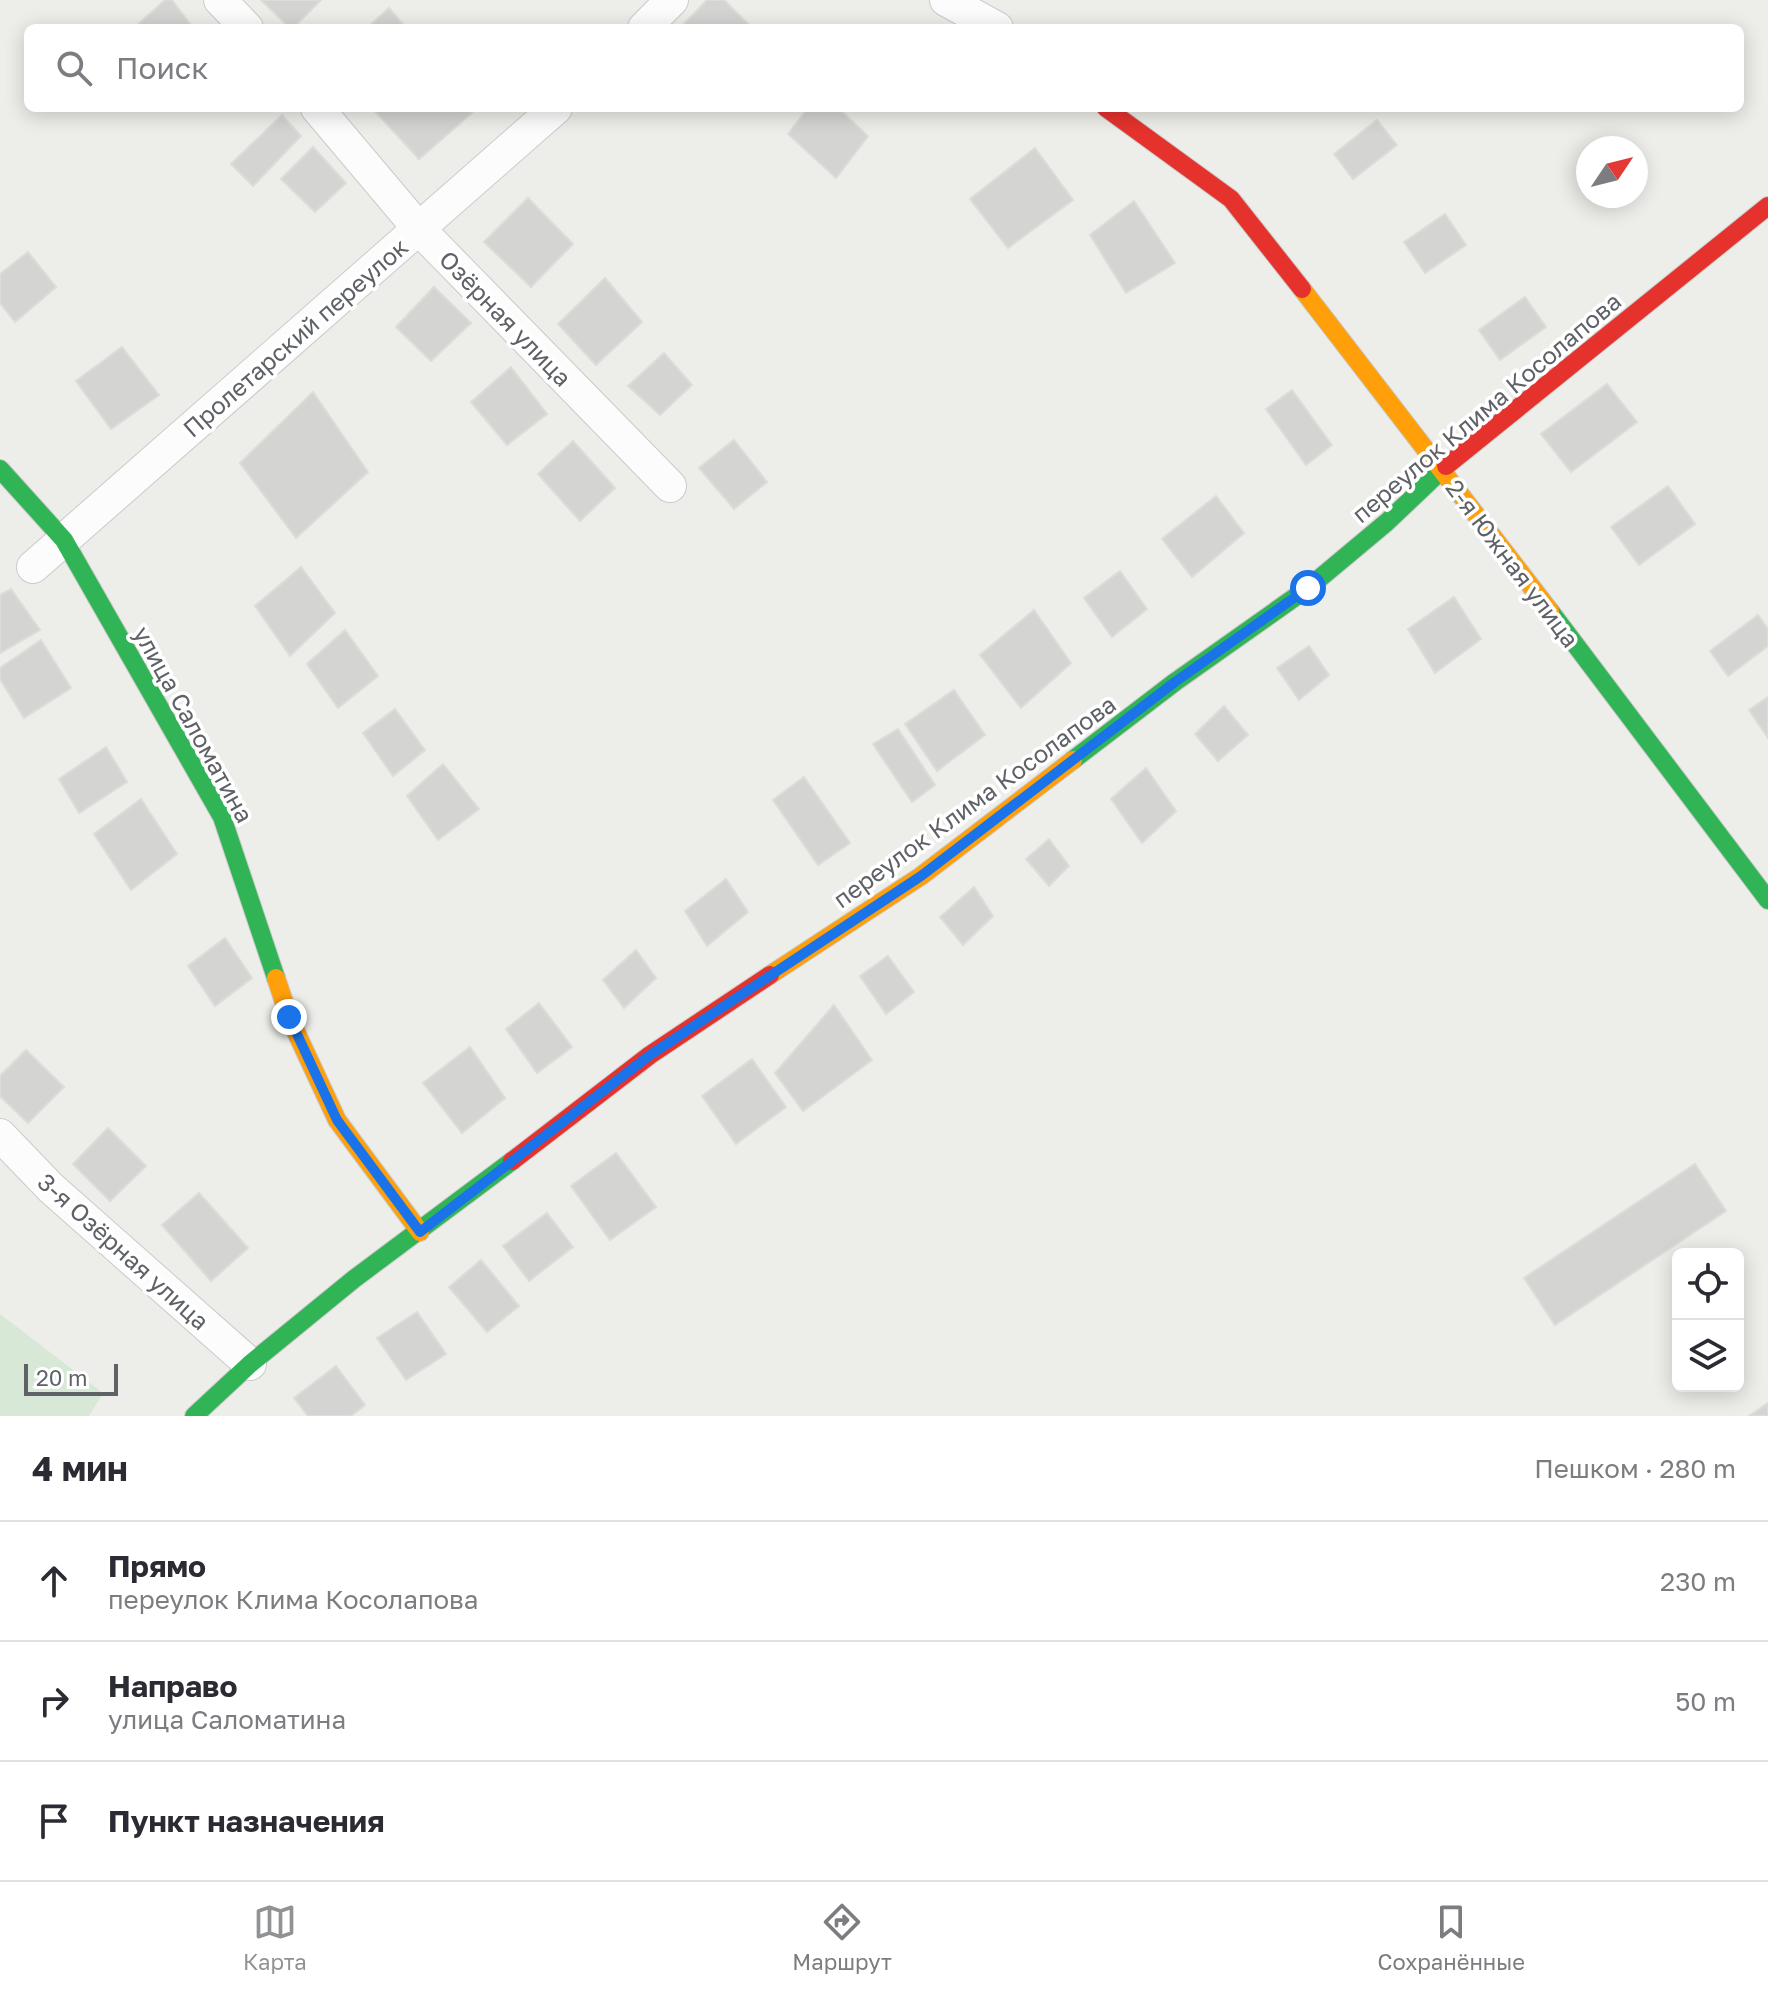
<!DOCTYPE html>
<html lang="ru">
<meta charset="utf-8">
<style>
body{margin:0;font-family:"Golos Text",sans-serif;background:#f2f2f3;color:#2b2b33}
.controls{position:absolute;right:24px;bottom:24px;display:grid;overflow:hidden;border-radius:12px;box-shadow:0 4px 20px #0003}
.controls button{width:72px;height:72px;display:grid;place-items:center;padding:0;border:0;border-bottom:2px solid #e1e1e2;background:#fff;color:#2b2b33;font:40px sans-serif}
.compass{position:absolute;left:1576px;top:136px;width:72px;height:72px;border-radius:50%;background:#fff;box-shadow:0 4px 20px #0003;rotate:55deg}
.scale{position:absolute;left:24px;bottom:20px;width:94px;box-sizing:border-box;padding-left:8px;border:4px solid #5e6166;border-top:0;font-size:22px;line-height:28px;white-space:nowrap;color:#5e6166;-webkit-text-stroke:6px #fff;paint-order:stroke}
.stop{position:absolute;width:24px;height:24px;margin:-18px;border:6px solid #1a73e8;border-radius:50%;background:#fff}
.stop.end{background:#1a73e8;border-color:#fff;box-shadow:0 2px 8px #0008}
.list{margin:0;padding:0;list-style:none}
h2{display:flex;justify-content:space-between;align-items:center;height:104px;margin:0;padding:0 32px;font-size:34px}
h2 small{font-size:26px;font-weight:400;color:#7c7c81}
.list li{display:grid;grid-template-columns:52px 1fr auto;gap:24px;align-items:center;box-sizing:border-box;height:120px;padding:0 32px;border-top:2px solid #e1e1e2}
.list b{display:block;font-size:30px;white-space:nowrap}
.list p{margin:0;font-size:26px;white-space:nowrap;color:#7c7c81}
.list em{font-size:26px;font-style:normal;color:#7c7c81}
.icon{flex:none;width:44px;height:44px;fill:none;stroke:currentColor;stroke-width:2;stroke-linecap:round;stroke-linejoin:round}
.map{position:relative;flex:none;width:1768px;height:1416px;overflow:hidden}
.search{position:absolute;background:#fff;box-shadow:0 4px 20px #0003;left:24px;right:24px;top:24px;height:88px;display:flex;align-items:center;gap:20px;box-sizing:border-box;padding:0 28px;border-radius:12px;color:#7c7c81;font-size:30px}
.sheet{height:464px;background:#fff}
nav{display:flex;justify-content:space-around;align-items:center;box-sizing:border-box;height:112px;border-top:2px solid #e1e1e2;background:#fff;font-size:22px;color:#7c7c81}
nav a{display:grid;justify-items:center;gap:4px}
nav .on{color:#909294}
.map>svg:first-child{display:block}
</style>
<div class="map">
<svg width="1768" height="1416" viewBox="0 0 1768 1416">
<rect width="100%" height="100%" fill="#edede9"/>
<path fill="#d7e9d6" d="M0,1314L103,1393L89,1416H0Z"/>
<g fill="#d4d4d2" stroke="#dcdcd8" stroke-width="2">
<path d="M165,0H172L193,28H134Z"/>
<path d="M261,0H321L293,28H290Z"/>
<path d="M707,0H724L752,28H684L682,26Z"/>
<path d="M389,8L406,28H367Z"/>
<path d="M372,108H467L472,113L419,159Z"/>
<path d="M808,108H838L868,136L836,178L788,134Z"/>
<path d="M282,115L301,136L253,186L231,164Z"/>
<path d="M1377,120L1397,145L1353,179L1334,154Z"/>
<path d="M313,147L346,183L315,212L281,179Z"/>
<path d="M1035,148L1073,200L1008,248L970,199Z"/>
<path d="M528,198L573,244L531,287L484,242Z"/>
<path d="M1134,201L1175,263L1126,293L1090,235Z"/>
<path d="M1445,214L1466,245L1425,273L1404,242Z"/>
<path d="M28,252L56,287L15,322L0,303V274Z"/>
<path d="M605,278L642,322L596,365L558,324Z"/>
<path d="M434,287L471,323L431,361L396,327Z"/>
<path d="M1525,297L1546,327L1500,360L1479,330Z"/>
<path d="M122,347L159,395L111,429L76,381Z"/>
<path d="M664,353L692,385L660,415L628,386Z"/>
<path d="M511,367L547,414L507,445L471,402Z"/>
<path d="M1607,384L1637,422L1571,472L1541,434Z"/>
<path d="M1292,390L1332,445L1306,465L1266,409Z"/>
<path d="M313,392L368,472L296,538L240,463Z"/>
<path d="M734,440L767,482L734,509L699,468Z"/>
<path d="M573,441L615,488L580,521L538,474Z"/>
<path d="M1668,486L1695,524L1639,565L1611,527Z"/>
<path d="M1216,496L1244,533L1192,577L1162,539Z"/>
<path d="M301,567L335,613L290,656L255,606Z"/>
<path d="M1120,571L1147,609L1112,637L1084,598Z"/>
<path d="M11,589L40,630L0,653V595Z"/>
<path d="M1454,597L1481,639L1435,673L1408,629Z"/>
<path d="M1034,610L1071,663L1021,708L980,655Z"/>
<path d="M1758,615L1768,629V646L1728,676L1710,651Z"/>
<path d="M345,630L378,676L338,708L307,664Z"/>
<path d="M41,640L71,688L24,718L0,679V668Z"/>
<path d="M1309,646L1329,675L1299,700L1277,668Z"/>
<path d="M954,690L985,735L937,771L905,724Z"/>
<path d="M1768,697V738L1749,710Z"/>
<path d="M1224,706L1248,735L1218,761L1195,734Z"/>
<path d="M395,709L425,750L393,776L363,733Z"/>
<path d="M898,729L935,785L912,802L873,744Z"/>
<path d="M106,747L127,782L79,813L59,779Z"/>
<path d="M443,764L479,809L438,840L407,796Z"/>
<path d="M1146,768L1176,811L1142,843L1111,799Z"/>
<path d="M804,777L850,843L818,865L773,800Z"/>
<path d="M141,799L177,854L131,890L94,834Z"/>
<path d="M1049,839L1069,866L1049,886L1026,859Z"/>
<path d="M726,879L748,912L707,946L685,911Z"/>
<path d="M974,887L993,916L963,945L940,917Z"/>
<path d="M225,938L252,978L215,1006L188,966Z"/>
<path d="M636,950L656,978L624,1008L603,980Z"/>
<path d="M888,956L914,992L886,1014L860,976Z"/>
<path d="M539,1003L572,1047L537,1073L506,1029Z"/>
<path d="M834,1005L872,1060L803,1111L775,1073Z"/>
<path d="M470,1047L505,1098L462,1133L423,1083Z"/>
<path d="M26,1050L64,1087L28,1123L0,1096V1076Z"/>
<path d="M752,1059L786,1107L736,1144L702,1096Z"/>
<path d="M108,1128L146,1166L110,1201L73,1164Z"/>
<path d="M616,1153L656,1207L610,1240L571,1186Z"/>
<path d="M1695,1164L1726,1211L1555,1325L1524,1278Z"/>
<path d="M199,1193L248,1248L211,1281L162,1225Z"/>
<path d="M547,1213L573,1247L529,1281L503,1246Z"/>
<path d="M481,1260L519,1306L487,1332L449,1287Z"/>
<path d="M417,1312L446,1354L406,1380L377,1338Z"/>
<path d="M336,1366L365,1405L351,1416H308L294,1398Z"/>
<path d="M1768,1403V1416H1749Z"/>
</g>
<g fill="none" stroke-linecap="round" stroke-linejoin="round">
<defs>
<g id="street">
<path d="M220,0L247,28"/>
<path d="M946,0L997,28"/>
<path d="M644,28L672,0"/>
<path d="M317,108L419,229L670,486"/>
<path d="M33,567L556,108"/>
<path d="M0,1135L51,1188L250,1364"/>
</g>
<g id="fast">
<path d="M0,469L64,540L222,817L276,978"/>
<path d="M1550,611L1768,900"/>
<path d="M1073,760L1175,682L1308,588L1387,522L1446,466"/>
<path d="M194,1416L250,1364L354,1279L512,1161"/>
</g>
<g id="slow">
<path d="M1302,289L1550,611"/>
<path d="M770,975L921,876L1073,760"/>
<path d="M276,978L289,1017L337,1120L420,1232"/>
</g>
<g id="jam">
<path d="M1106,108L1231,199L1302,289"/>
<path d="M1446,466L1768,206"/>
<path d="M512,1161L650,1055L770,975"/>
</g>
</defs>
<use href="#street" stroke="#cacbca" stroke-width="34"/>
<use href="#fast" stroke="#c9c9c9" stroke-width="20"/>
<use href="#slow" stroke="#c9c9c9" stroke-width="20"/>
<use href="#jam" stroke="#c9c9c9" stroke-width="20"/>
<use href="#street" stroke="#fcfcfc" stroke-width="32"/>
<use href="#fast" stroke="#30b455" stroke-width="18"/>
<use href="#slow" stroke="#ff9f0a" stroke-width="18"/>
<use href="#jam" stroke="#e5322d" stroke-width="18"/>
</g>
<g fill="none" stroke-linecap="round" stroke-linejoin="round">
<path stroke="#1a73e8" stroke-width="10" d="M289,1017L337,1120L420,1232L650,1055L921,876L1175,682L1308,588"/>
</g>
<g text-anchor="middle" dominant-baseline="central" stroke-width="7" stroke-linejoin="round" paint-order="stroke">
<g font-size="24" fill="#5e6166" stroke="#fff">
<text transform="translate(506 318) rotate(46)">Озёрная улица</text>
<text transform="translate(295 337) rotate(-41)">Пролетарский переулок</text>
<text transform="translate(1486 407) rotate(-40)">переулок Клима Косолапова</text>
<text transform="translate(1513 563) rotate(53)">2-я Южная улица</text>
<text transform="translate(194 724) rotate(61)">улица Саломатина</text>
<text transform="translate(974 801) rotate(-36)">переулок Клима Косолапова</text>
<text transform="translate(124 1251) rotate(42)">3-я Озёрная улица</text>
</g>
</g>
</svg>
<div class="controls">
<button><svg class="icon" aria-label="locate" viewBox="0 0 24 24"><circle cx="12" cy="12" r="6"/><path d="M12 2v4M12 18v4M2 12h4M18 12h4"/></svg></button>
<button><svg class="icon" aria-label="layers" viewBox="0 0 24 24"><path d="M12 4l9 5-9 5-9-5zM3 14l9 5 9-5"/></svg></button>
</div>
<svg class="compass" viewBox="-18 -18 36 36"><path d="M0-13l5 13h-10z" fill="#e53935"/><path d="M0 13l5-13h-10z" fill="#7c7c81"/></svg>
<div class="scale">20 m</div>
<div class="stop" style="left:1308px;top:588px"></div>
<div class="stop end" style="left:289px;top:1017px"></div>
<div class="search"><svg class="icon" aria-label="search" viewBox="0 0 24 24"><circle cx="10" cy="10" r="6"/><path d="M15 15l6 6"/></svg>Поиск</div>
</div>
<section class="sheet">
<h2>4 мин<small>Пешком · 280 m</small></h2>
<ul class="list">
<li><svg class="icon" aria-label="ahead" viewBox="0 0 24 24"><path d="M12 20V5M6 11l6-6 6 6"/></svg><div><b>Прямо</b><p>переулок Клима Косолапова</p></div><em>230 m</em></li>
<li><svg class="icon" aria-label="right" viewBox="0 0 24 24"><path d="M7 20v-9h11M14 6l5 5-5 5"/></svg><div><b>Направо</b><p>улица Саломатина</p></div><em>50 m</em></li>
<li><svg class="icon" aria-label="arrive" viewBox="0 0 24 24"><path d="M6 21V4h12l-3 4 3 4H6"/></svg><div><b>Пункт назначения</b></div></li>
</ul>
</section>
<nav>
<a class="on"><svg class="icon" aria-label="map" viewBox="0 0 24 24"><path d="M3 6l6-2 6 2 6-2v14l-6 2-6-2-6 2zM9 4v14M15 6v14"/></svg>Карта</a>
<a><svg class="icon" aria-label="directions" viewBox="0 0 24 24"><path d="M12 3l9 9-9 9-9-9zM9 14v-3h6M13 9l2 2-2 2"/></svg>Маршрут</a>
<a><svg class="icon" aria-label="saved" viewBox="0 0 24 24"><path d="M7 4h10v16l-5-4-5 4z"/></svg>Сохранённые</a>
</nav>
